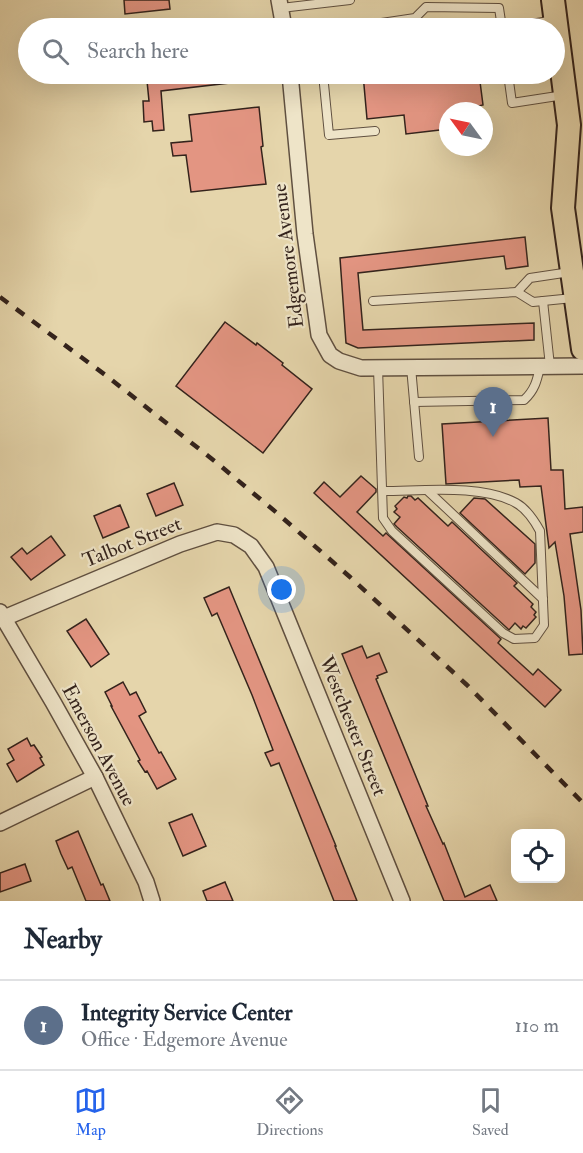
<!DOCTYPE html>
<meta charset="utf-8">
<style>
body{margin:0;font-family:"IM FELL Double Pica",serif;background:#f2f2f3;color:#1f2937}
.controls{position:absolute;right:18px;bottom:18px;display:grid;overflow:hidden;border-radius:12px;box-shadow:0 6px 24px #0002}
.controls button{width:54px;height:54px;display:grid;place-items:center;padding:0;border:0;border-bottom:2px solid #e0e1e3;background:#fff;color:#1f2937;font:30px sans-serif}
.compass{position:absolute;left:439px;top:102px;width:54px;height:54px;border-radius:50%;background:#fff;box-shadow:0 6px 24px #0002;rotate:303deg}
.you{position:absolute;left:282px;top:590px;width:21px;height:21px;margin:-15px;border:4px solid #fff;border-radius:50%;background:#1a73e8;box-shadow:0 0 0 9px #1a73e833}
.badge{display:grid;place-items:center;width:39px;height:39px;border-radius:50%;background:#2563eb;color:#fff;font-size:20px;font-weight:700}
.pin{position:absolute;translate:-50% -50px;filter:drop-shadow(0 2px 3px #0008)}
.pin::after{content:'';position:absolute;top:32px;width:21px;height:18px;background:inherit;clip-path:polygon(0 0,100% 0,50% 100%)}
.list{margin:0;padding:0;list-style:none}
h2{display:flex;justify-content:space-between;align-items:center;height:78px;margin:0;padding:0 24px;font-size:26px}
h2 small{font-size:20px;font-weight:400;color:#747a83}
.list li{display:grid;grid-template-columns:39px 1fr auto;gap:18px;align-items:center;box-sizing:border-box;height:90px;padding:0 24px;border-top:2px solid #e0e1e3}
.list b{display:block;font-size:22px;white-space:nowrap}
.list p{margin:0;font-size:20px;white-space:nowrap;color:#747a83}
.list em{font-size:20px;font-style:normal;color:#747a83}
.icon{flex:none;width:33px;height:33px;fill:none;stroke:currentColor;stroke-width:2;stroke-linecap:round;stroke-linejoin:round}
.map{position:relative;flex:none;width:583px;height:901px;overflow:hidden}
.search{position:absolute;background:#fff;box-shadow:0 6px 24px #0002;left:18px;right:18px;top:18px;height:66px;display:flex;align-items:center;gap:15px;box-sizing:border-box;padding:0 21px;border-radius:33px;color:#747a83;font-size:22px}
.sheet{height:168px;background:#fff}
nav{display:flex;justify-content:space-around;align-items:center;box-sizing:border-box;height:84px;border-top:2px solid #e0e1e3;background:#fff;font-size:16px;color:#747a83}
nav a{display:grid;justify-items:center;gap:3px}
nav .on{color:#2563eb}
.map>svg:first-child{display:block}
</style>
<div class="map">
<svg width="583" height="901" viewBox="0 0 583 901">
<rect width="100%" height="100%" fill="#e5d5ab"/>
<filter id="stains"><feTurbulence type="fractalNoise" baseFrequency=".00333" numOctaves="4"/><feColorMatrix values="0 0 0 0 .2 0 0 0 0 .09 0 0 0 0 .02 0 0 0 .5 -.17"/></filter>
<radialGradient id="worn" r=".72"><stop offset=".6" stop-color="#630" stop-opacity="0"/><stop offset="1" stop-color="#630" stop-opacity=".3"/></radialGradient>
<g fill="#e39582" stroke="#34231c" stroke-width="1.5">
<path d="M124,0H169L170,9L125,14Z"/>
<path d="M159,74H237L238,82L161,91L164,130L153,131L152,121L144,122L143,101H149L147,81L159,80Z"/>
<path d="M363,74H479L483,105L478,106V111H448V129L406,134L404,115L367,119Z"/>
<path d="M259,107L263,146L261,147L266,184L191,192L186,155L173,156L171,143L192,141L189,115Z"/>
<path d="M525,237L528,266L506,269L504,256L358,273L363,330L534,323V340L358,348L346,343L340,258Z"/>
<path d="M225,322L256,345L257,343L283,363L282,365L312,389L263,453L176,386Z"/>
<path d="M548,418L551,470H563L565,509L583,507V532L570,534L581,610L583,654L569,655L564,596L555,542L549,548L541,486L520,487L519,480L446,484L442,424Z"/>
<path d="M361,476L376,489V492L357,512L383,536L386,533L501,639L498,643L533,675L538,669L561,690L545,707L314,493L324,482L340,497Z"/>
<path d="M174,483L183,505L156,516L147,494Z"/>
<path d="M408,496H411L415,500L418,498L448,526L452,522L517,583L514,586L533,604L531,607L536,612L534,615L536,617L526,628L523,626L521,629L515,623L509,630L507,628L397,527L394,524L400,517L394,512L397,509L395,506L404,497L407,498Z"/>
<path d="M474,498L485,499L535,544V563L525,574L460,513Z"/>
<path d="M120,505L129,527L103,538L94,516Z"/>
<path d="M51,536L65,555L31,580L11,557L22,548L27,554Z"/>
<path d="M229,587L336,846H335L357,901H334L279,763L271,766L265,753L273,750L252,695L217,613L212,616L204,598Z"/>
<path d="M86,619L109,654L91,667L67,631Z"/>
<path d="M362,646L367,658L379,653L387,672L377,676L378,678L376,679L428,806H426L443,844L444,843L465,897L490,885L497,901H444L342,654Z"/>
<path d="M123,682L130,695L136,692L146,712L139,716L159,753L161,752L176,779L157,789L147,771L145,772L138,761L140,760L111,706H112L105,692Z"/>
<path d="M27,738L31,746L34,745L42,757L40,758L44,765L17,782L7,764L14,760L8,749Z"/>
<path d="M192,814L206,846L183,856L169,823Z"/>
<path d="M78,831L101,885L103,884L110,901H86L72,867L68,869L61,854L56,841Z"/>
<path d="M25,864L31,881L0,892V873Z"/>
<path d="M225,882L233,901H207L203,891Z"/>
</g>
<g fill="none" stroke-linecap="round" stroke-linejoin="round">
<defs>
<g id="service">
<path d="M281,8L350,0"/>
<path d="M348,28L415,18L426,7L499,8L502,28"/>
<path d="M508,28L554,20"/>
<path d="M323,74L329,135L375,131"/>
<path d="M508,74L512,103L564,95"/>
<path d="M517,292L530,278L570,272"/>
<path d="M373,301L517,292L533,302L573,298"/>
<path d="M543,301L550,366"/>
<path d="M411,367L419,457"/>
<path d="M378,368L383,518L392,531L503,633L514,639L535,638L544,625L540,531C534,520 527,509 516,503C482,484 422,491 383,491"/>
<path d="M414,402L524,400C535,390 537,380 540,367"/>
<path d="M428,491L543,599"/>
</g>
<g id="minor">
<path d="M279,0L284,28"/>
<path d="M290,74L305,234L319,335L330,355L339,361L361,368L583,366"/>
<path d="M0,612L53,702L95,777L146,882L152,901"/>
<path d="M4,618L180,544L217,532L234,535L251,546L266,567L402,901"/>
<path d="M0,823L95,777"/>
</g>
<path id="primary" d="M553,0L569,125L563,208L583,349"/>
</defs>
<use href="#service" stroke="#605040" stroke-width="10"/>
<use href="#minor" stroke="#605040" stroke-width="18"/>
<use href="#primary" stroke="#34231c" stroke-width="26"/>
<use href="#service" stroke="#eee4c8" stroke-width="8"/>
<use href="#minor" stroke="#eee4c8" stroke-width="15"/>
<use href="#primary" stroke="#e5d5ab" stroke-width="22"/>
<path stroke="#34231c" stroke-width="4.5" stroke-dasharray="10 10" stroke-linecap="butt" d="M0,297L108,377L217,463L277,513L350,577L467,685L583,803"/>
</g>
<g text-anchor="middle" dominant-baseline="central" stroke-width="4.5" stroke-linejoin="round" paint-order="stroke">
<g font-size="20" fill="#34231c" stroke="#eee4c8">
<text transform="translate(288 256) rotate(-97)">Edgemore Avenue</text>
<text transform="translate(132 542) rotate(-22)">Talbot Street</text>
<text transform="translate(353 726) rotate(68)">Westchester Street</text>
<text transform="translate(99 745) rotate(62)">Emerson Avenue</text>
</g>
</g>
<rect width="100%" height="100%" filter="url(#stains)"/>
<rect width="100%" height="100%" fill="url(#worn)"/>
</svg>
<div class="controls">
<button><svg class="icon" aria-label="locate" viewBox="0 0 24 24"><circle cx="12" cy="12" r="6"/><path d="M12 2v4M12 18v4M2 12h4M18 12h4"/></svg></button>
</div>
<svg class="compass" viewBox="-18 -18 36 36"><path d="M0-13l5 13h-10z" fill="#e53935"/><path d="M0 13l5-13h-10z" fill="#747a83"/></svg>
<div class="you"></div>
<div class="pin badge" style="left:493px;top:437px;background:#5c6f8a">1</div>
<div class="search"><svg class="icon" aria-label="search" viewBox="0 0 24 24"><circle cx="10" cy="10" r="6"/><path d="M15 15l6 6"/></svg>Search here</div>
</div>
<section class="sheet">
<h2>Nearby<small></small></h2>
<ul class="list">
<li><span class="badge" style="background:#5c6f8a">1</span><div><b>Integrity Service Center</b><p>Office · Edgemore Avenue</p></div><em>110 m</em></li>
</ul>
</section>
<nav>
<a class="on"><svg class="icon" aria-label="map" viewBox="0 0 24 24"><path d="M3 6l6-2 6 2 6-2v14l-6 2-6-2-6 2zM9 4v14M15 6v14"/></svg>Map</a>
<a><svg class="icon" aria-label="directions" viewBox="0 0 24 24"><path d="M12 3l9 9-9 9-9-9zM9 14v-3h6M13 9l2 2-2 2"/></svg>Directions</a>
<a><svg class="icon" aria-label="saved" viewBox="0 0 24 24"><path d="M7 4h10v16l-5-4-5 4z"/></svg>Saved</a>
</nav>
